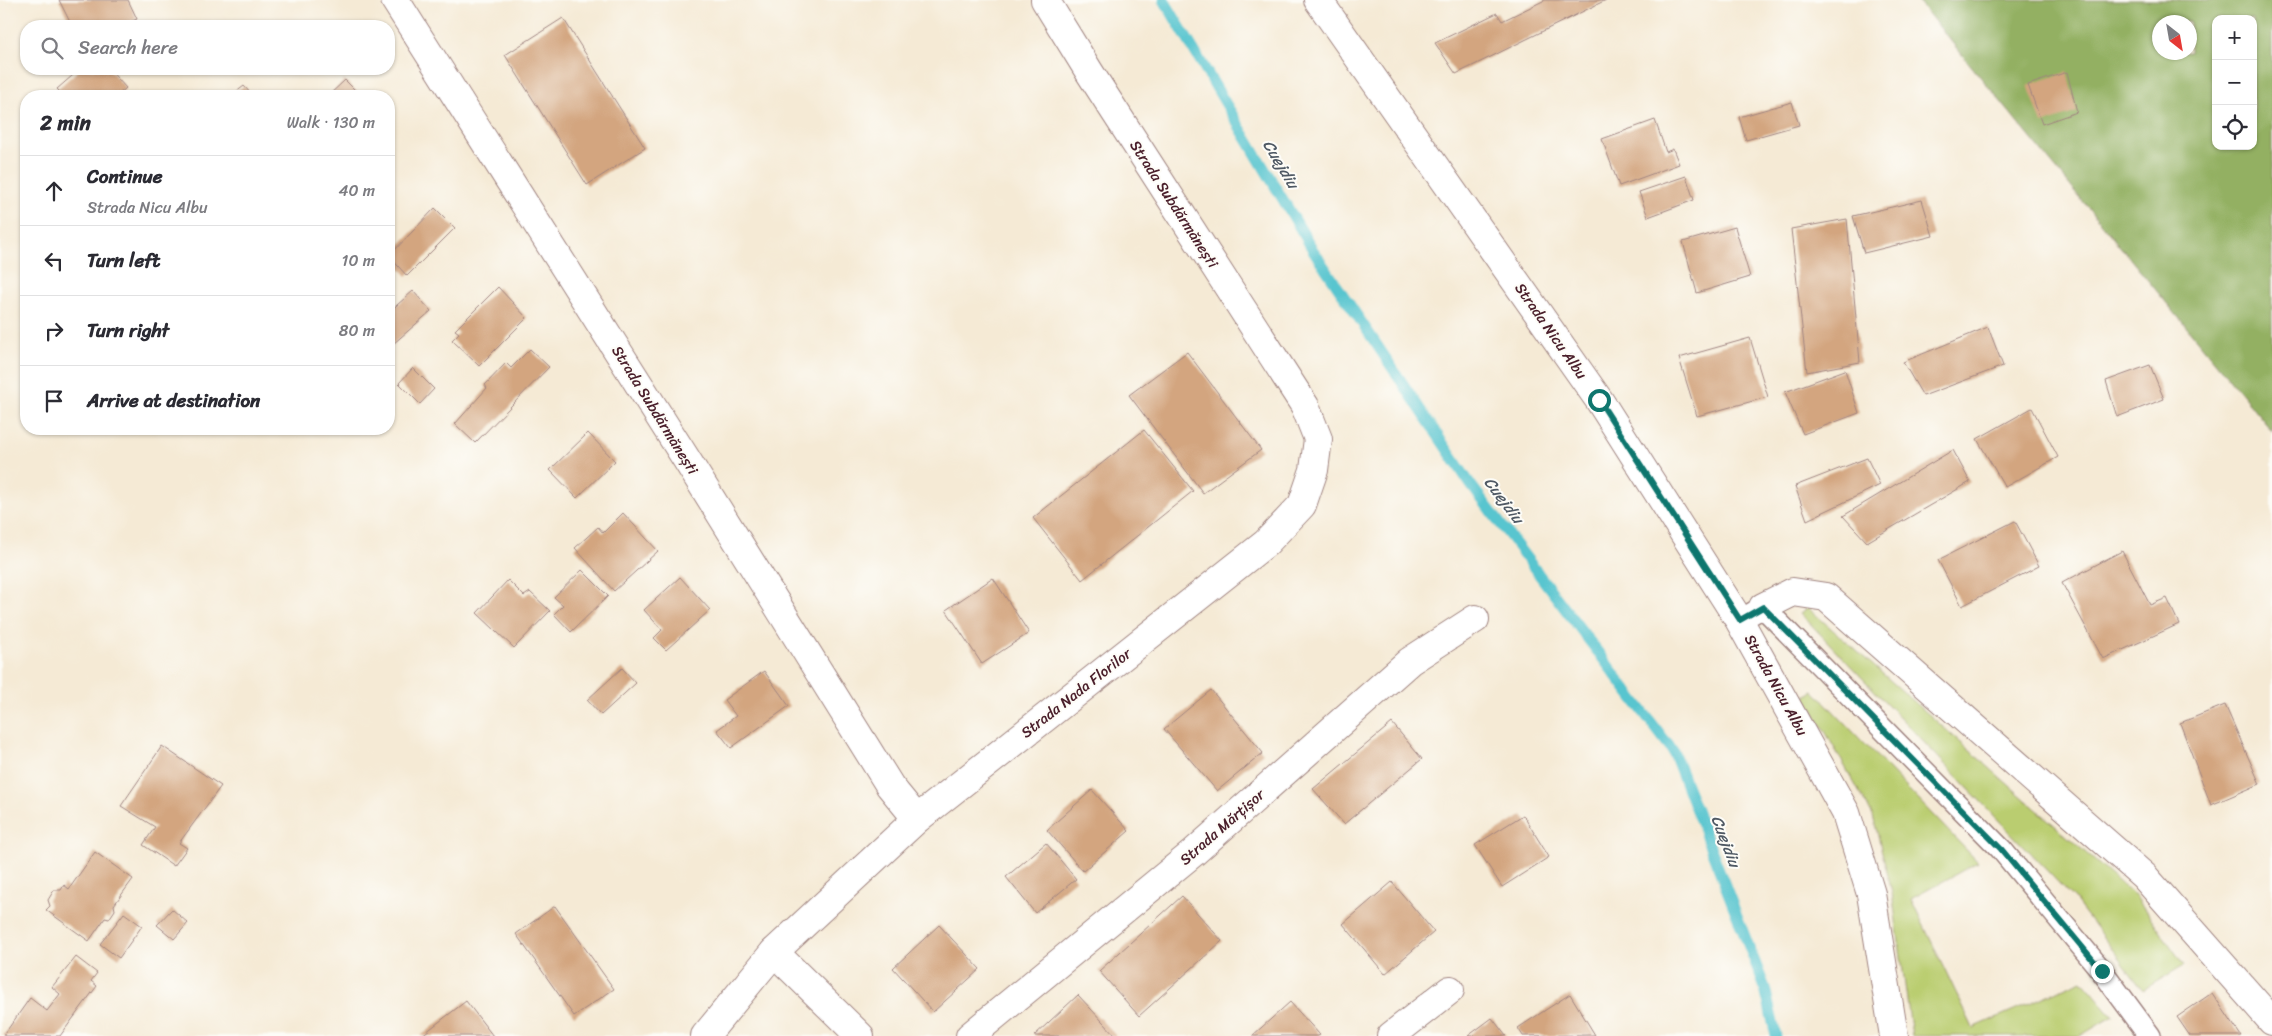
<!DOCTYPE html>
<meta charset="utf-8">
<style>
body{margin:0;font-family:Sriracha,sans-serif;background:#f7f7f7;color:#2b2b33}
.controls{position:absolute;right:15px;top:15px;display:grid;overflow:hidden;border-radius:10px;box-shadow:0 1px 4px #0004}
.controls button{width:45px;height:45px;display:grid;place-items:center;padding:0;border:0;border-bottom:1px solid #e1e1e2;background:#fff;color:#2b2b33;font:25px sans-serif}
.compass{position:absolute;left:2152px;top:15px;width:45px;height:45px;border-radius:50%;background:#fff;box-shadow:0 1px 4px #0004;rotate:149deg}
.stop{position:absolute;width:15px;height:15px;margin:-11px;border:4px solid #0f766e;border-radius:50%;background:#fff}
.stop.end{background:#0f766e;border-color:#fff;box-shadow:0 1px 5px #0008}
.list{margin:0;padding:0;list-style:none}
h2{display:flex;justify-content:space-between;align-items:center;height:65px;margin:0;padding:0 20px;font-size:21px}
h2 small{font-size:16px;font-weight:400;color:#7c7c81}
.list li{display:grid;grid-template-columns:32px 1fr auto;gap:15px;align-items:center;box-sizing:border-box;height:70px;padding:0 20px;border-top:1px solid #e1e1e2}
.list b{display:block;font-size:19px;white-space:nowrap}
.list p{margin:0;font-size:16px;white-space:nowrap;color:#7c7c81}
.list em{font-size:16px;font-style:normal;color:#7c7c81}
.icon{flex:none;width:28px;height:28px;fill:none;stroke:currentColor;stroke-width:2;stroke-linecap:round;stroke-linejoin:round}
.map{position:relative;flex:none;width:2272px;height:1036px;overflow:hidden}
.search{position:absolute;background:#fff;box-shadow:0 1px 4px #0004;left:20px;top:20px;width:375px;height:55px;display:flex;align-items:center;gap:12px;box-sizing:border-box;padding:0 18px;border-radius:20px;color:#7c7c81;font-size:19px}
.panel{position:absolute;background:#fff;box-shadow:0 1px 4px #0004;left:20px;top:90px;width:375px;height:345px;border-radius:20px}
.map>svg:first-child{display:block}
</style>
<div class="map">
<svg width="2272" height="1036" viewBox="0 0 2272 1036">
<rect width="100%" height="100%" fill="#fdfcf7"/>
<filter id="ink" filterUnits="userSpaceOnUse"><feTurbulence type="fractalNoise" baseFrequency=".02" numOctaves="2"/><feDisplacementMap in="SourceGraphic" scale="10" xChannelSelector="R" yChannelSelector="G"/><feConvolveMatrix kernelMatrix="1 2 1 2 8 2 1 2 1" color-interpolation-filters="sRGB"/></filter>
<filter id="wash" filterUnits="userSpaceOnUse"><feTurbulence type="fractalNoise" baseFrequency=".0096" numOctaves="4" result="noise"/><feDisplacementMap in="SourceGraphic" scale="20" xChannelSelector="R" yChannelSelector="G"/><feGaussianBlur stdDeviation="1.12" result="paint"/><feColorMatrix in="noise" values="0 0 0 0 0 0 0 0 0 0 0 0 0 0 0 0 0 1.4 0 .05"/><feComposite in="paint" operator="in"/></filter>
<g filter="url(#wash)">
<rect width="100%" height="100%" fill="#f5ead5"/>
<g fill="#bacd70" stroke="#82764e">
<path d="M1808,608L2136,897L2184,965L2143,990L2075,900L1800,613Z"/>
<path d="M1814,691L1978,862L1911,899L1973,1028L2082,980L2113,1016L2080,1036H1912L1892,892L1873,816L1805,696Z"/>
</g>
<path fill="#93b062" stroke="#6e6846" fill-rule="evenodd" d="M1917,0H2272V431ZM2216,19H2253V146H2216ZM2160,22H2190V52H2160Z"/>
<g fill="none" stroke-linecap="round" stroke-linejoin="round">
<path stroke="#58c5cf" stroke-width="11" d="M1164,0L1313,250L1471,485L1673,751L1765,988L1776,1036"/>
</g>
<g id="blocks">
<g fill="#d3a57f">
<path d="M59,0H128L137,19L121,26H72Z"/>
<path d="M1545,0H1606L1456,74L1435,43L1497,13L1502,21Z"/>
<path d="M563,18L645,148L587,185L505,55Z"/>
<path d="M80,69H109L126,88L117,96H64L57,89Z"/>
<path d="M2067,72L2077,112L2042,124L2028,85Z"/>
<path d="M345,80L361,96H328Z"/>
<path d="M244,86L253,96H231Z"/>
<path d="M1792,102L1799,125L1746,140L1739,117Z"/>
<path d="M1655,120L1666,152L1673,149L1679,164L1619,186L1602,139Z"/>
<path d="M1686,176L1694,200L1648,217L1639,192Z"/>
<path d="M1922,200L1933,236L1864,253L1853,216Z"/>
<path d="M435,208L455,228L407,276L389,256Z"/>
<path d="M1847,219L1860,362L1807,372L1791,229Z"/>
<path d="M1735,227L1750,277L1697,293L1683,242Z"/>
<path d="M498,287L527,318L479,366L452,340L459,333L455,330Z"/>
<path d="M413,291L431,311L393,344L389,339V312Z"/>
<path d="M1988,327L2003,366L1923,396L1903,362Z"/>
<path d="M1750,338L1768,397L1697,416L1679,358Z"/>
<path d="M530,349L549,367L475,443L455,424L487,388L485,385L506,363L511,368Z"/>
<path d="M1187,352L1261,450L1203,493L1129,395Z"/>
<path d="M2150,365L2164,399L2117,417L2106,381Z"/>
<path d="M413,368L434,389L420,404L399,383Z"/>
<path d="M1845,370L1859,413L1803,434L1785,392Z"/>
<path d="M2032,408L2058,457L2005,487L1977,439Z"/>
<path d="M1144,430L1193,491L1082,580L1033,518Z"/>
<path d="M588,433L615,461L577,498L550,470Z"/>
<path d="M1953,450L1970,482L1867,542L1843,516Z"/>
<path d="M1867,458L1880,485L1807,520L1795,486Z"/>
<path d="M623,513L658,551L614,591L575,548L598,527L603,533Z"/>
<path d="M2015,521L2039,566L1962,606L1938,560Z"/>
<path d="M2122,551L2150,605L2167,598L2179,624L2103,659L2062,583Z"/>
<path d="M582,570L608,596L571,632L554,614L563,605L554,597Z"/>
<path d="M680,577L710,610L666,650L654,638L662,630L644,610Z"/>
<path d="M993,578L1029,633L982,664L946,610Z"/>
<path d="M508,580L524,596L530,592L550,611L514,648L477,613Z"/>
<path d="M622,668L636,683L601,715L587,700Z"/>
<path d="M764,671L789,706L731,748L717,730L736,716L724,700Z"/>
<path d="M1211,690L1263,753L1217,791L1164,729Z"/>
<path d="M2225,705L2260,784L2211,805L2180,723Z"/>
<path d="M1392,723L1422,759L1344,824L1313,789Z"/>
<path d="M162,746L221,786L179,843L187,848L174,866L143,845L155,827L121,806Z"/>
<path d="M1092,790L1129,831L1083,871L1047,830Z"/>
<path d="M1523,815L1549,857L1502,887L1475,845Z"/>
<path d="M1046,843L1076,879L1035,913L1006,877Z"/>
<path d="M95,852L133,879L114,905L115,910L109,919L105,918L89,941L46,910L50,906L48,900L54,890H61L64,885L69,889Z"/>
<path d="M1392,882L1434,932L1385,974L1343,924Z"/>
<path d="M1182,896L1222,941L1139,1016L1099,971Z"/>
<path d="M555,906L614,989L574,1016L516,934Z"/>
<path d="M172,909L188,923L174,939L157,925Z"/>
<path d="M124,913L142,926L119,958L100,944Z"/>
<path d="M939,925L980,969L933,1012L893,968Z"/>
<path d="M76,957L97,973L91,981L97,986L60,1036H3L30,998L47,1011L60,994L52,987Z"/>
<path d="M2212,993L2241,1036H2190L2177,1017Z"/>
<path d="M1570,994L1595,1035L1523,1036L1518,1028Z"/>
<path d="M1078,995L1116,1036H1034Z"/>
<path d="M466,1001L493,1036H421Z"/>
<path d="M1290,1002L1320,1035L1318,1036H1252Z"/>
<path d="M1492,1018L1506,1036H1468Z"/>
</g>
</g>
</g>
<g filter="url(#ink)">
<use href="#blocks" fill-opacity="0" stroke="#a08480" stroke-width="1"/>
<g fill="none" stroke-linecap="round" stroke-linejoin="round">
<defs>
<path id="lane" d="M1751,614L1763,607L2001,849L2102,971L2150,1036"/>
<g id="street">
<path d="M395,0L685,457L890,786L917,819"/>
<path d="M1318,0L1599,400L1739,620L1846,813L1871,894L1894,1036"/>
<path d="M1763,607L1793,592L1826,597L2144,876L2272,1021"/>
<path d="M774,952L860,1036"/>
<path d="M705,1036L774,952L917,819L1266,543L1302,505L1314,470L1318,439L1305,406L1090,73L1045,0"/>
<path d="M970,1036L1193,853L1410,661L1475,619"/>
<path d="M1391,1036L1450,990"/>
</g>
</defs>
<use href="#lane" stroke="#a08480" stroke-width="24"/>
<use href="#street" stroke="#a08480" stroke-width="30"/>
<use href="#lane" stroke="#fff" stroke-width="21"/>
<use href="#street" stroke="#fff" stroke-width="28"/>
</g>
</g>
<g fill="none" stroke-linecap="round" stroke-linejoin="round" filter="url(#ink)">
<path stroke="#0f766e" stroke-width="6" d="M1599,400L1740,620L1763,607L2001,849L2102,971"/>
</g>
<g text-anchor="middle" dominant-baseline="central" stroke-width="4" stroke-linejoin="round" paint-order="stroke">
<g font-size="15" fill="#4a1f2b" stroke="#fdfcf7">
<text transform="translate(1174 204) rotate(57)">Strada Subdărmănești</text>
<text transform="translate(1551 331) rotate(55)">Strada Nicu Albu</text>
<text transform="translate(655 410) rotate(58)">Strada Subdărmănești</text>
<text transform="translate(1776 685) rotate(61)">Strada Nicu Albu</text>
<text transform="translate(1076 693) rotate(-38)">Strada Nada Florilor</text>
<text transform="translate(1222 827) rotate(-41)">Strada Mărțișor</text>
</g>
<g font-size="16" font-style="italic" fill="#4f5964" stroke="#fdfcf7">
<text transform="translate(1281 164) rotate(59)">Cuejdiu</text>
<text transform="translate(1504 500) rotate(53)">Cuejdiu</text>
<text transform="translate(1726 841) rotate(69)">Cuejdiu</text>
</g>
</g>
</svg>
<div class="controls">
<button>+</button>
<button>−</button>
<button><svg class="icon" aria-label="locate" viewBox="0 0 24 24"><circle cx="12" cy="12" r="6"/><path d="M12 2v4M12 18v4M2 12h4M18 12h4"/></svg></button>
</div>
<svg class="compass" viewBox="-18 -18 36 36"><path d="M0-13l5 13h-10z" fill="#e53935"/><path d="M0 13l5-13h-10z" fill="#7c7c81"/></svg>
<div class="stop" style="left:1599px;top:400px"></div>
<div class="stop end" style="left:2102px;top:971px"></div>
<div class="search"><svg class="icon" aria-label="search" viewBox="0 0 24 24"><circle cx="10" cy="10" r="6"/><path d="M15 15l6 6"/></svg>Search here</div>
<section class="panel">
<h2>2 min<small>Walk · 130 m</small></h2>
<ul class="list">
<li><svg class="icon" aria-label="ahead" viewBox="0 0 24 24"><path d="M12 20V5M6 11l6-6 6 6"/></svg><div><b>Continue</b><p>Strada Nicu Albu</p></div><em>40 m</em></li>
<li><svg class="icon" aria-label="left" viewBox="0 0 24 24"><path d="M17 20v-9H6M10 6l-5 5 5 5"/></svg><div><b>Turn left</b></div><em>10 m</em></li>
<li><svg class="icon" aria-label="right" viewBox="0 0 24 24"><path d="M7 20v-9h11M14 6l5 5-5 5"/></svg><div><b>Turn right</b></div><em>80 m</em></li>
<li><svg class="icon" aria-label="arrive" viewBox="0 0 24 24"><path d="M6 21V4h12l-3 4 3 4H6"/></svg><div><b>Arrive at destination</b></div></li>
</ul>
</section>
</div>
